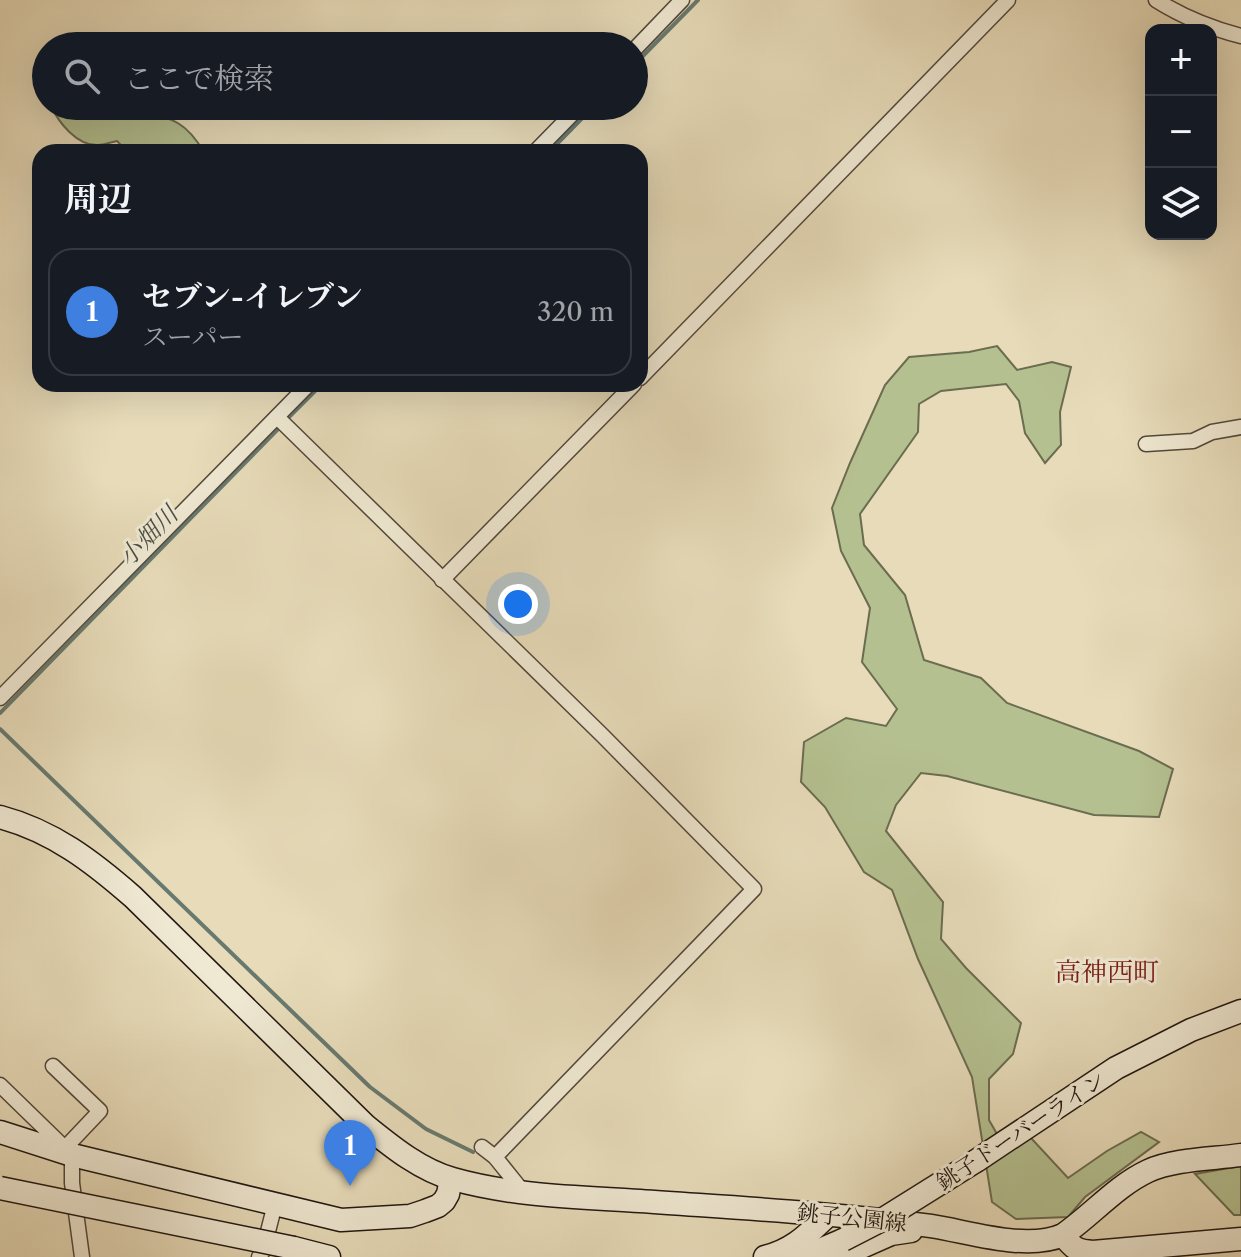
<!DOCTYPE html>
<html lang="ja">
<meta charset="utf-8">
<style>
body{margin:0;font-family:"Libre Caslon Text","Noto Serif JP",serif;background:#20242c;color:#f1f3f6}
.controls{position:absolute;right:24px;top:24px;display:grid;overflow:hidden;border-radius:16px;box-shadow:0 8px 32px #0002}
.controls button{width:72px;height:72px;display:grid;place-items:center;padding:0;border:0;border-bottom:2px solid #363941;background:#171b24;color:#f1f3f6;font:40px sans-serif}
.you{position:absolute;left:518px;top:604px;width:28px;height:28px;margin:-20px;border:6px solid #fff;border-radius:50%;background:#1a73e8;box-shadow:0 0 0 12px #1a73e833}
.badge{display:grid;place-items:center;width:52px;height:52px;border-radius:50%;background:#0f766e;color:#fff;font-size:26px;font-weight:700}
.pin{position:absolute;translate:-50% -66px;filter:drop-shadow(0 2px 4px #0008)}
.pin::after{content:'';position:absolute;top:42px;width:28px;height:24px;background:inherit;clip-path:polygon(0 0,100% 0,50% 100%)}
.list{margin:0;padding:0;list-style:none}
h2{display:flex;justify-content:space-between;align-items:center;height:104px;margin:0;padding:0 32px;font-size:34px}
h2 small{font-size:26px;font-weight:400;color:#9ea1a6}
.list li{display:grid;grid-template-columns:52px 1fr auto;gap:24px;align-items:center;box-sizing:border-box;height:128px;margin:0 16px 16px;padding:0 16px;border:2px solid #363941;border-radius:24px}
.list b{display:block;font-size:30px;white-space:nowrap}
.list p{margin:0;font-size:26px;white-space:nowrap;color:#9ea1a6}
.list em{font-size:26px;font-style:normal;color:#9ea1a6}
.icon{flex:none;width:44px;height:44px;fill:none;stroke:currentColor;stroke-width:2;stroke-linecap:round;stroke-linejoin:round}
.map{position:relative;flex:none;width:1241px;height:1257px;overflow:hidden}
.search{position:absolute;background:#171b24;box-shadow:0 8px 32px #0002;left:32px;top:32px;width:616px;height:88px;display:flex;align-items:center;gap:20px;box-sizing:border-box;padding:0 28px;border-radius:44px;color:#9ea1a6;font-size:30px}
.panel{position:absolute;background:#171b24;box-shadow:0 8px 32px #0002;left:32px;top:144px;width:616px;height:248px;border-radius:24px}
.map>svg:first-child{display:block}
</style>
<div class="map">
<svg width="1241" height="1257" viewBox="0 0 1241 1257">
<rect width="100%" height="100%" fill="#e7dbb9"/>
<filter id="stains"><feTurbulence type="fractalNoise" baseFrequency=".0025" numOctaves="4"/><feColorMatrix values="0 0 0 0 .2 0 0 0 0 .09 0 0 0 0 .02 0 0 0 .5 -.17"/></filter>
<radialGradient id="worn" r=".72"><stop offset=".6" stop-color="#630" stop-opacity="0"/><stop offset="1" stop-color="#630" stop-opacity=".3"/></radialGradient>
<g fill="#b5c090" stroke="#6b6c50" stroke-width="2">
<path d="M51,106H140L141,111C174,119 186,122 204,152H128L117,141C111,142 104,145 98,145C77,146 59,123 51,106Z"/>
<path d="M997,346L1017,370L1052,362L1071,367L1060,412L1061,445L1045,463L1025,433L1019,401L1006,384L941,391L919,404L918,432L860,514L864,545L905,595L924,660L981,678L1007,703L1139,751L1173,769L1159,817L1094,815L947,776L921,773L896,805L886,831L943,902L941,939L966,968L1021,1023L1013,1054L989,1079V1120L997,1134L1031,1138L1068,1178L1107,1151L1141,1132L1159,1142L1085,1197L1068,1217L1016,1219L992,1202L972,1077L918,959L892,890L864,872L825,807L801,782L804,742L846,718L886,726L897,709L862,662L870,608L841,551L832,508L850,463L885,385L909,357L969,352Z"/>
<path d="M1241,1166V1215H1234L1195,1174Z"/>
</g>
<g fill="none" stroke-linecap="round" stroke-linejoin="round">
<g stroke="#68796f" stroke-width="4">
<path d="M634,65L698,0"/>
<path d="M549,152L594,106"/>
<path d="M287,419L322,384"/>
<path d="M0,713L281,426"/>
<path d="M0,729L370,1087L426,1129L473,1152"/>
</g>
<defs>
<g id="street">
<path d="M1156,0C1183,17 1210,28 1241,36"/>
<path d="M634,50L682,0"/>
<path d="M535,152L580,106"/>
<path d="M640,378L1008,0"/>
<path d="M277,417L602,735L754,889L495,1157"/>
<path d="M1146,444L1193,441L1212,432L1241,427"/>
<path d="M442,580L634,384"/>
<path d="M0,698L309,384"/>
<path d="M53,1066L100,1111L65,1148"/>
<path d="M0,1085L72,1155V1183L82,1257"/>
<path d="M482,1147L495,1157L524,1193"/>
<path d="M259,1257L263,1251L275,1204"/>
</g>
<g id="secondary">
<path d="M0,817C53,831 93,862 133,897L365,1125C391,1146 420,1170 453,1179C513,1196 577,1197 640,1201C737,1208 835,1213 931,1226C970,1232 1026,1251 1063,1235C1092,1215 1116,1186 1148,1171C1174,1159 1213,1159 1241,1155"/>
<path d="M0,1132L72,1155L341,1220L410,1216L425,1211L438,1206L444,1201L448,1194L451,1179"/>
<path d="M976,1161L1116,1068L1191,1030L1241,1011"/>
<path d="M1063,1235C1073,1248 1076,1251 1093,1252L1241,1239"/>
<path d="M294,1248L329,1257"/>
<path d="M765,1257C793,1250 807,1235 827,1216"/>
<path d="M803,1257L843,1240"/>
<path d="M839,1257L891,1234L911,1231"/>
</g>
</defs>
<use href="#street" stroke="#52483b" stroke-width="17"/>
<use href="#secondary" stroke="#211711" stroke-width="25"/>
<use href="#street" stroke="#efe8d2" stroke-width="14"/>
<use href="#secondary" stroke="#efe8d2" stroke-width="22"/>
<defs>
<g id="secondary-bridge">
<path d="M0,1188L294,1248"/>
<path d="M843,1240L880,1221L976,1161"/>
</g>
</defs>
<use href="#secondary-bridge" stroke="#211711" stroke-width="25" stroke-linecap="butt"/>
<use href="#secondary-bridge" stroke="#efe8d2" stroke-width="22"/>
</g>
<g text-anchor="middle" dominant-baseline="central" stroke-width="6" stroke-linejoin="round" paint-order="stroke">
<g font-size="22" fill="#211711" stroke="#efe8d2">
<text transform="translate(1021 1131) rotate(-33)">銚子ドーバーライン</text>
<text transform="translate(852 1218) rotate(6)">銚子公園線</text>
</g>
<g font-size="24" font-style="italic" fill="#4a5048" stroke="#efe8d2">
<text transform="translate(148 536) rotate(-46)">小畑川</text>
</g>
<g font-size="26" fill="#7a1f14" stroke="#efe8d2">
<text x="1107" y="972">高神西町</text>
</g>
</g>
<rect width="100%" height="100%" filter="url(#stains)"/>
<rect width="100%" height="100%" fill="url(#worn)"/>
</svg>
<div class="controls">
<button>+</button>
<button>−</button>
<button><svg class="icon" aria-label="layers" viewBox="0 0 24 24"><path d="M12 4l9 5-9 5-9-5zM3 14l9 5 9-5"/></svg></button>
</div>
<div class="you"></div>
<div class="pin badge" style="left:350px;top:1186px;background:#3f7fe0">1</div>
<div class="search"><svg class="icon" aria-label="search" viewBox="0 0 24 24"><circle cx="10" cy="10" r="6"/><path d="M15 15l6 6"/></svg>ここで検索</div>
<section class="panel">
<h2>周辺<small></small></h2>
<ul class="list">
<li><span class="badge" style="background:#3f7fe0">1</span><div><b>セブン-イレブン</b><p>スーパー</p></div><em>320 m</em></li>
</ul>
</section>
</div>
